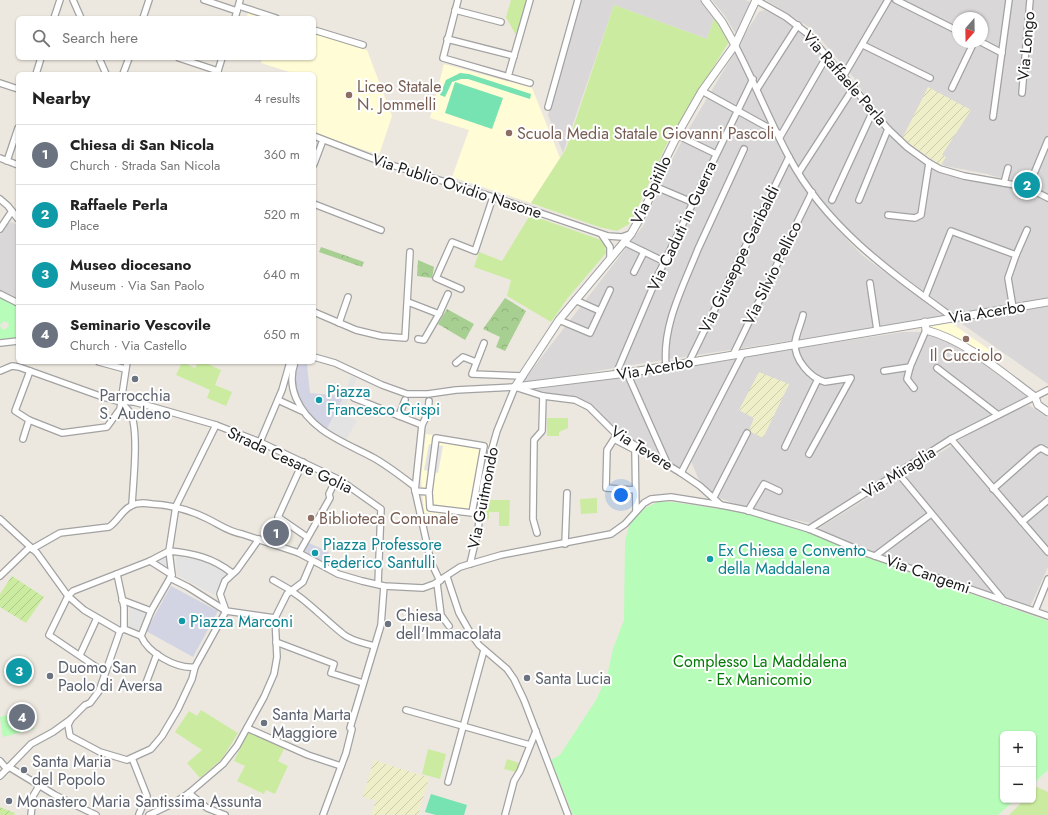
<!DOCTYPE html>
<meta charset="utf-8">
<style>
body{margin:0;font-family:Jost,sans-serif;background:#f2f2f2;color:#222}
.controls{position:absolute;right:12px;bottom:12px;display:grid;overflow:hidden;border-radius:6px;box-shadow:0 1px 3px #0004}
.controls button{width:36px;height:36px;display:grid;place-items:center;padding:0;border:0;border-bottom:1px solid #e0e0e0;background:#fff;color:#222;font:20px sans-serif}
.compass{position:absolute;left:952px;top:12px;width:36px;height:36px;border-radius:50%;background:#fff;box-shadow:0 1px 3px #0004;rotate:200deg}
.you{position:absolute;left:621px;top:495px;width:14px;height:14px;margin:-10px;border:3px solid #fff;border-radius:50%;background:#1a73e8;box-shadow:0 0 0 6px #1a73e833}
.badge{display:grid;place-items:center;width:26px;height:26px;border-radius:50%;background:#c5000d;color:#fff;font-size:13px;font-weight:700}
.pin{position:absolute;translate:-50% -50%;border:2px solid #fff;box-shadow:0 1px 4px #0006}
.list{margin:0;padding:0;list-style:none}
h2{display:flex;justify-content:space-between;align-items:center;height:52px;margin:0;padding:0 16px;font-size:17px}
h2 small{font-size:13px;font-weight:400;color:#767676}
.list li{display:grid;grid-template-columns:26px 1fr auto;gap:12px;align-items:center;box-sizing:border-box;height:60px;padding:0 16px;border-top:1px solid #e0e0e0}
.list b{display:block;font-size:15px;white-space:nowrap}
.list p{margin:0;font-size:13px;white-space:nowrap;color:#767676}
.list em{font-size:13px;font-style:normal;color:#767676}
.icon{flex:none;width:22px;height:22px;fill:none;stroke:currentColor;stroke-width:2;stroke-linecap:round;stroke-linejoin:round}
.map{position:relative;flex:none;width:1048px;height:815px;overflow:hidden}
.search{position:absolute;background:#fff;box-shadow:0 1px 3px #0004;left:16px;top:16px;width:300px;height:44px;display:flex;align-items:center;gap:10px;box-sizing:border-box;padding:0 14px;border-radius:6px;color:#767676;font-size:15px}
.panel{position:absolute;background:#fff;box-shadow:0 1px 3px #0004;left:16px;top:72px;width:300px;height:292px;border-radius:6px}
.map>svg:first-child{display:block}
</style>
<div class="map">
<svg width="1048" height="815" viewBox="0 0 1048 815">
<defs>
<pattern id="farmland-furrows" width="10" height="10" patternUnits="userSpaceOnUse"><rect width="10" height="10" fill="#eeeec8"/><path d="M-1 1l2-2M0 10L10 0M9 11l2-2" fill="none" stroke="#ccccab"/></pattern>
<pattern id="forest-crowns" width="20" height="18" patternUnits="userSpaceOnUse"><rect width="20" height="18" fill="#a7cf91"/><path d="M2 6a3 3 0 1 1 6 0M12 15a3 3 0 1 1 6 0" fill="none" stroke="#8fb17c"/></pattern>
<pattern id="garden-furrows" width="10" height="10" patternUnits="userSpaceOnUse"><rect width="10" height="10" fill="#cbeca0"/><path d="M-1 1l2-2M0 10L10 0M9 11l2-2" fill="none" stroke="#aeca89"/></pattern>
</defs>
<rect width="100%" height="100%" fill="#ede8df"/>
<g fill="#d9d7d7" fill-rule="evenodd">
<path d="M582,0H702L715,16L707,39L614,5L563,153L548,115Z"/>
<path d="M712,0H745L754,3L737,36L725,16Z"/>
<path d="M766,0H1048V196L1027,186L987,174L945,166L896,134L873,108L854,78L812,29ZM958,18H982V42H958Z"/>
<path d="M764,10L789,22L808,35L889,132L943,173L970,181L1010,186L1038,193L1048,198V300L954,315L875,256L841,223L815,191L790,155L738,45L759,12Z"/>
<path d="M736,50L810,193L834,226L862,255L944,317L625,366L520,385L643,226L667,169L685,135Z"/>
<path d="M12,222L18,226V301L0,292V235L5,225Z"/>
<path d="M1048,303V384L955,319Z"/>
<path d="M903,332H926L958,346L1028,396L932,446L822,518L810,523L749,510L720,498L701,485L690,459L743,357ZM789,384L763,437L749,431L754,418L739,410Z"/>
<path d="M737,359L680,470L620,436L590,406L548,396L533,390Z"/>
<path d="M1029,405L1048,418V551L956,442L990,421Z"/>
<path d="M954,444L1048,555V567L1030,607L879,554L820,530L819,528Z"/>
</g>
<g fill="#fffcd6">
<path d="M249,11L270,18H246Z"/>
<path d="M314,32L367,50L392,116L379,155L314,133V74H296L261,63L262,58H314Z"/>
<path d="M444,64L532,88L560,158L531,203L452,177L469,130L430,118Z"/>
<path d="M947,320L1001,358L996,366L929,328L930,323Z"/>
<path d="M426,434L489,443L480,479L475,517L424,513L421,477Z"/>
</g>
<g fill="url(#farmland-furrows)">
<path d="M928,87L971,110L942,155L946,157L941,165L902,139Z"/>
<path d="M759,372L789,384L763,438L749,431L754,418L739,410Z"/>
<path d="M374,760L429,778L418,815H371L376,801L363,797Z"/>
</g>
<g fill="#cbeca0">
<path d="M511,0H527L517,37L506,17Z"/>
<path d="M614,5L707,39L715,16L730,40L668,141L633,218L629,224L617,231L599,227L531,203L566,149Z"/>
<path d="M530,215L604,241L606,253L567,299L551,322L507,296L511,280L474,267L479,252L502,261Z"/>
<path d="M182,362L195,368L198,362H206V363L221,370L215,385L232,392L226,406L207,398L210,390L176,375Z"/>
<path d="M547,418H568V428L559,432V436H547Z"/>
<path d="M597,498V513L581,514L580,499Z"/>
<path d="M484,500H510L509,526H499V512H489V519H483Z"/>
<path d="M201,710L238,733L222,759L200,778L187,763L202,750L175,732L189,711L197,716Z"/>
<path d="M248,732L284,749L278,761L288,766L275,794L266,790L264,794L237,781L245,766L234,761Z"/>
<path d="M428,749L446,754L440,779L422,774Z"/>
<path d="M507,759L519,763L516,772L504,769Z"/>
<path d="M1037,787L1048,792V815H1009L1024,800H1033V791Z"/>
</g>
<g fill="url(#forest-crowns)">
<path d="M321,247L364,262L362,267L319,252Z"/>
<path d="M418,260L434,267L432,278L417,276Z"/>
<path d="M505,298L526,311L505,351L496,347L500,337L483,329Z"/>
<path d="M447,309L474,324L465,340L438,324Z"/>
</g>
<g fill="#b7fcb8" fill-rule="evenodd">
<path d="M0,296L18,304V339H0ZM4,321L8,323L9,326L4,330L1,328L0,325Z"/>
<path d="M658,502H672L747,513L802,529L875,560L1048,621V770L1033,784V734H1003V800H1015L998,815H573L551,760L560,755L596,700L607,676L613,649L624,620L625,541L631,520L645,508Z"/>
<path d="M29,709L34,729L3,737L0,717Z"/>
</g>
<g fill="url(#garden-furrows)">
<path d="M12,576L44,597L26,623L0,607V594Z"/>
<path d="M0,807L15,813L14,815H0Z"/>
</g>
<g fill="#77e2b2">
<path d="M460,73L469,74L531,94L530,99L468,79H461L452,82L445,97L440,95L446,80Z"/>
<path d="M455,82L503,98L492,129L445,113Z"/>
<path d="M431,794L467,805L464,815H436L425,812Z"/>
</g>
<g fill="#e3e3e3">
<path d="M351,376L357,378L342,413L357,421L344,443L325,432L344,396Z"/>
<path d="M429,444L443,446L438,473L424,470Z"/>
<path d="M166,556L169,571L155,561Z"/>
<path d="M176,556L201,560L226,573L214,595L177,575Z"/>
<path d="M130,605L146,613L138,630L128,626Z"/>
</g>
<g fill="#d3d4e3">
<path d="M307,364L310,393L344,396L325,432L310,421L294,393V365Z"/>
<path d="M307,542L329,552L324,563L302,553Z"/>
<path d="M171,586L218,611L193,657L146,631Z"/>
</g>
<g fill="none" stroke-linecap="round" stroke-linejoin="round">
<defs>
<g id="minor">
<path d="M73,0L81,18"/>
<path d="M204,0L237,11"/>
<path d="M458,0L443,58L530,83"/>
<path d="M756,0L786,17L808,34L888,129L907,147L929,163L940,169L964,176L1026,187L1048,198"/>
<path d="M896,0L958,31"/>
<path d="M239,6L276,18"/>
<path d="M455,10L501,22"/>
<path d="M54,18L60,0"/>
<path d="M143,18L149,0"/>
<path d="M235,18L240,0"/>
<path d="M314,30L363,45"/>
<path d="M447,39L514,56"/>
<path d="M981,42L1002,53"/>
<path d="M735,45C754,81 769,120 789,157C826,227 890,272 952,317"/>
<path d="M863,45L930,78"/>
<path d="M99,58L106,74"/>
<path d="M179,58L218,71"/>
<path d="M509,73L530,0"/>
<path d="M36,74L41,58"/>
<path d="M123,74L129,58"/>
<path d="M217,74L222,58"/>
<path d="M844,75L888,0"/>
<path d="M0,83L18,89"/>
<path d="M952,88L974,42"/>
<path d="M757,89L798,25"/>
<path d="M702,91L778,133"/>
<path d="M1022,93L1030,0"/>
<path d="M548,107L578,0"/>
<path d="M993,117L1009,0"/>
<path d="M677,135L716,154"/>
<path d="M314,136L379,161L493,197L608,236L622,237L630,234"/>
<path d="M780,137L827,56"/>
<path d="M0,158L18,165"/>
<path d="M7,161L18,128"/>
<path d="M314,164L323,140"/>
<path d="M799,172L854,87"/>
<path d="M1004,183L1008,168"/>
<path d="M654,186L694,203"/>
<path d="M1028,188L1048,140"/>
<path d="M0,199L8,206L18,219"/>
<path d="M832,200L873,111"/>
<path d="M859,200L888,129"/>
<path d="M314,204L381,230"/>
<path d="M888,215L915,218L921,215L929,163"/>
<path d="M0,229L12,211"/>
<path d="M602,235L610,247V259"/>
<path d="M624,242L665,262"/>
<path d="M1016,255L1027,230"/>
<path d="M634,272L644,252"/>
<path d="M870,283L877,330"/>
<path d="M461,289L436,278L452,242L475,251L493,197"/>
<path d="M0,294L18,303"/>
<path d="M925,297L951,231L1016,255L1008,278L1013,308"/>
<path d="M575,300L600,311"/>
<path d="M408,302L439,314L448,294"/>
<path d="M314,312L356,330L381,336L405,338L410,252"/>
<path d="M803,315C801,324 796,334 795,343C794,359 810,378 825,382L851,378L809,454"/>
<path d="M559,320L590,333L610,290"/>
<path d="M339,323L348,297"/>
<path d="M418,339L424,340L439,314"/>
<path d="M0,343L18,341"/>
<path d="M484,343L472,374L523,376"/>
<path d="M733,355L812,192"/>
<path d="M314,357L335,363L382,385L407,394H428L456,390L515,387L543,396L575,400L589,407L615,433L681,473L700,486L721,505"/>
<path d="M99,362L125,369"/>
<path d="M295,362C291,373 291,386 296,398C310,431 344,442 374,458C388,466 401,476 414,486L431,562L440,581"/>
<path d="M689,362L789,157"/>
<path d="M456,363L463,357L476,362"/>
<path d="M666,366C662,325 683,287 698,249C713,216 729,182 744,149"/>
<path d="M937,368L998,415"/>
<path d="M0,371L12,366L19,367L100,396L117,401L134,402L153,407L216,425L260,442L340,480L381,509L378,584"/>
<path d="M30,371L15,411L29,420L62,433L107,427L120,409L127,362"/>
<path d="M884,371L910,367"/>
<path d="M627,373L667,463"/>
<path d="M616,374L658,275L753,79"/>
<path d="M914,388L907,379L910,367L926,330"/>
<path d="M354,398L422,425"/>
<path d="M278,400L302,411"/>
<path d="M429,401L428,413L422,425L415,491L429,492L436,438L484,446L472,513L430,508L429,492"/>
<path d="M121,402C124,406 129,410 131,414C139,433 133,484 132,505"/>
<path d="M399,416L405,400"/>
<path d="M23,439L29,420"/>
<path d="M951,439L1048,552"/>
<path d="M260,442L282,390L290,362"/>
<path d="M785,447L818,379"/>
<path d="M303,462L278,517L307,537"/>
<path d="M681,473L743,353"/>
<path d="M898,473L1004,601"/>
<path d="M993,489L1036,451L1041,448L1048,452"/>
<path d="M635,490L606,488L607,450L614,439L635,450L636,511"/>
<path d="M714,497L747,433"/>
<path d="M748,511L764,484L779,491"/>
<path d="M0,519L37,553L68,596L84,610L120,631"/>
<path d="M1022,522L1048,500"/>
<path d="M809,529L951,439L1048,390"/>
<path d="M537,533L533,519L534,440L542,431L543,396"/>
<path d="M259,539L237,570L225,581L220,594L226,611L275,618"/>
<path d="M565,544L567,493"/>
<path d="M32,549L60,533L109,527C118,521 122,510 131,506C137,502 145,503 152,504C172,505 190,510 208,519C220,525 229,532 242,534L299,553L338,574L362,581L384,586L423,588L434,584L460,567L470,564L501,555L611,534L625,524L644,503L651,499L671,497L721,505L746,510L809,529L866,553L1048,616"/>
<path d="M299,553L330,498L329,494L336,479"/>
<path d="M875,556L931,514"/>
<path d="M150,561L172,575"/>
<path d="M470,564L478,530L483,484L489,459L497,431L515,387"/>
<path d="M117,574L124,607V629"/>
<path d="M0,576L30,547"/>
<path d="M447,577L459,613L471,634L479,645L507,669L514,679L524,700L568,815"/>
<path d="M170,578L188,587L226,611L195,667C176,669 148,653 141,636L151,611Z"/>
<path d="M170,578L172,575L169,551C193,553 213,558 232,573"/>
<path d="M273,580C304,596 317,613 343,634C351,641 364,643 374,646"/>
<path d="M437,583L441,615L449,626"/>
<path d="M122,600L151,611"/>
<path d="M1035,611L1048,579"/>
<path d="M124,629L141,636"/>
<path d="M276,642L334,664L331,673L363,683"/>
<path d="M80,655L97,618"/>
<path d="M105,673L49,635L68,596L73,591L150,561L169,551L176,506L216,425"/>
<path d="M146,683L157,654"/>
<path d="M406,710L530,745"/>
<path d="M71,719L68,725L70,736L100,752L127,760L151,749L162,736L178,709L192,679L195,667"/>
<path d="M247,728L308,755L341,766"/>
<path d="M132,758L147,796L139,814"/>
<path d="M0,761L7,769"/>
<path d="M9,767L55,795L96,815"/>
<path d="M0,776L31,744L53,732L71,719L85,705L90,703L99,691L120,631L124,629"/>
<path d="M448,782L484,650"/>
<path d="M189,793L207,808L225,815"/>
<path d="M31,815L33,796L39,786"/>
<path d="M149,815L176,802L189,793L223,764L237,746L264,697L274,674L277,657L275,618L287,594L303,582L312,561"/>
<path d="M323,815L346,753L352,729L350,728L381,625L384,586"/>
<path d="M505,815L514,781L520,771L536,731"/>
</g>
<g id="tertiary">
<path d="M705,0L722,22L735,45"/>
<path d="M925,322L926,330C967,341 1001,372 1035,397L1038,405L1048,412"/>
<path d="M515,387L627,373L1048,302"/>
<path d="M515,387L559,320L631,234L644,211L665,160L682,126L702,91L735,45L756,0"/>
</g>
</defs>
<use href="#minor" stroke="#a2a2a2" stroke-width="8"/>
<use href="#tertiary" stroke="#a2a2a2" stroke-width="9"/>
<use href="#minor" stroke="#fff" stroke-width="5.5"/>
<use href="#tertiary" stroke="#fff" stroke-width="7"/>
</g>
<g fill="#8d6e63" stroke="#fff" stroke-width="1.5">
<circle cx="349" cy="95" r="4"/>
<circle cx="509" cy="133" r="4"/>
<circle cx="966" cy="339" r="4"/>
<circle cx="311" cy="518" r="4"/>
</g>
<g fill="#6b7280" stroke="#fff" stroke-width="1.5">
<circle cx="135" cy="379" r="4"/>
<circle cx="388" cy="624" r="4"/>
<circle cx="50" cy="676" r="4"/>
<circle cx="527" cy="678" r="4"/>
<circle cx="264" cy="723" r="4"/>
<circle cx="24" cy="770" r="4"/>
<circle cx="9" cy="801" r="4"/>
</g>
<g fill="#0f9aa8" stroke="#fff" stroke-width="1.5">
<circle cx="319" cy="400" r="4"/>
<circle cx="315" cy="553" r="4"/>
<circle cx="710" cy="559" r="4"/>
<circle cx="182" cy="621" r="4"/>
</g>
<g text-anchor="middle" dominant-baseline="central" stroke-width="4" stroke-linejoin="round" paint-order="stroke">
<g font-size="16" fill="#1b1b1b" stroke="#fff">
<text transform="translate(1026 46) rotate(-85)">Via Longo</text>
<text transform="translate(845 78) rotate(49)">Via Raffaele Perla</text>
<text transform="translate(457 186) rotate(18)">Via Publio Ovidio Nasone</text>
<text transform="translate(651 190) rotate(-65)">Via Spitillo</text>
<text transform="translate(682 226) rotate(-65)">Via Caduti in Guerra</text>
<text transform="translate(739 259) rotate(-64)">Via Giuseppe Garibaldi</text>
<text transform="translate(772 273) rotate(-64)">Via Silvio Pellico</text>
<text transform="translate(987 312) rotate(-9)">Via Acerbo</text>
<text transform="translate(655 368) rotate(-10)">Via Acerbo</text>
<text transform="translate(642 448) rotate(32)">Via Tevere</text>
<text transform="translate(290 460) rotate(25)">Strada Cesare Golia</text>
<text transform="translate(899 472) rotate(-32)">Via Miraglia</text>
<text transform="translate(483 498) rotate(-79)">Via Guitmondo</text>
<text transform="translate(928 574) rotate(19)">Via Cangemi</text>
</g>
<g font-size="16" fill="#785e54" stroke="#fff" text-anchor="start">
<text x="357" y="86">Liceo Statale<tspan x="357" dy="18">N. Jommelli</tspan></text>
<text x="517" y="133">Scuola Media Statale Giovanni Pascoli</text>
<text x="966" y="355" text-anchor="middle">Il Cucciolo</text>
<text x="319" y="518">Biblioteca Comunale</text>
</g>
<g font-size="16" fill="#0d838f" stroke="#fff" text-anchor="start">
<text x="327" y="391">Piazza<tspan x="327" dy="18">Francesco Crispi</tspan></text>
<text x="323" y="544">Piazza Professore<tspan x="323" dy="18">Federico Santulli</tspan></text>
<text x="718" y="550">Ex Chiesa e Convento<tspan x="718" dy="18">della Maddalena</tspan></text>
<text x="190" y="621">Piazza Marconi</text>
</g>
<g font-size="16" fill="#5b616d" stroke="#fff" text-anchor="start">
<text x="135" y="395" text-anchor="middle">Parrocchia<tspan x="135" dy="18">S. Audeno</tspan></text>
<text x="396" y="615">Chiesa<tspan x="396" dy="18">dell'Immacolata</tspan></text>
<text x="58" y="667">Duomo San<tspan x="58" dy="18">Paolo di Aversa</tspan></text>
<text x="535" y="678">Santa Lucia</text>
<text x="272" y="714">Santa Marta<tspan x="272" dy="18">Maggiore</tspan></text>
<text x="32" y="761">Santa Maria<tspan x="32" dy="18">del Popolo</tspan></text>
<text x="17" y="801">Monastero Maria Santissima Assunta</text>
</g>
<g font-size="16" fill="#057c07" stroke="#fff">
<text x="760" y="661">Complesso La Maddalena<tspan x="760" dy="18">- Ex Manicomio</tspan></text>
</g>
</g>
</svg>
<div class="controls">
<button>+</button>
<button>−</button>
</div>
<svg class="compass" viewBox="-18 -18 36 36"><path d="M0-13l5 13h-10z" fill="#e53935"/><path d="M0 13l5-13h-10z" fill="#767676"/></svg>
<div class="you"></div>
<div class="pin badge" style="left:276px;top:533px;background:#6b7280">1</div>
<div class="pin badge" style="left:1027px;top:185px;background:#0f9aa8">2</div>
<div class="pin badge" style="left:19px;top:671px;background:#0f9aa8">3</div>
<div class="pin badge" style="left:22px;top:717px;background:#6b7280">4</div>
<div class="search"><svg class="icon" aria-label="search" viewBox="0 0 24 24"><circle cx="10" cy="10" r="6"/><path d="M15 15l6 6"/></svg>Search here</div>
<section class="panel">
<h2>Nearby<small>4 results</small></h2>
<ul class="list">
<li><span class="badge" style="background:#6b7280">1</span><div><b>Chiesa di San Nicola</b><p>Church · Strada San Nicola</p></div><em>360 m</em></li>
<li><span class="badge" style="background:#0f9aa8">2</span><div><b>Raffaele Perla</b><p>Place</p></div><em>520 m</em></li>
<li><span class="badge" style="background:#0f9aa8">3</span><div><b>Museo diocesano</b><p>Museum · Via San Paolo</p></div><em>640 m</em></li>
<li><span class="badge" style="background:#6b7280">4</span><div><b>Seminario Vescovile</b><p>Church · Via Castello</p></div><em>650 m</em></li>
</ul>
</section>
</div>
